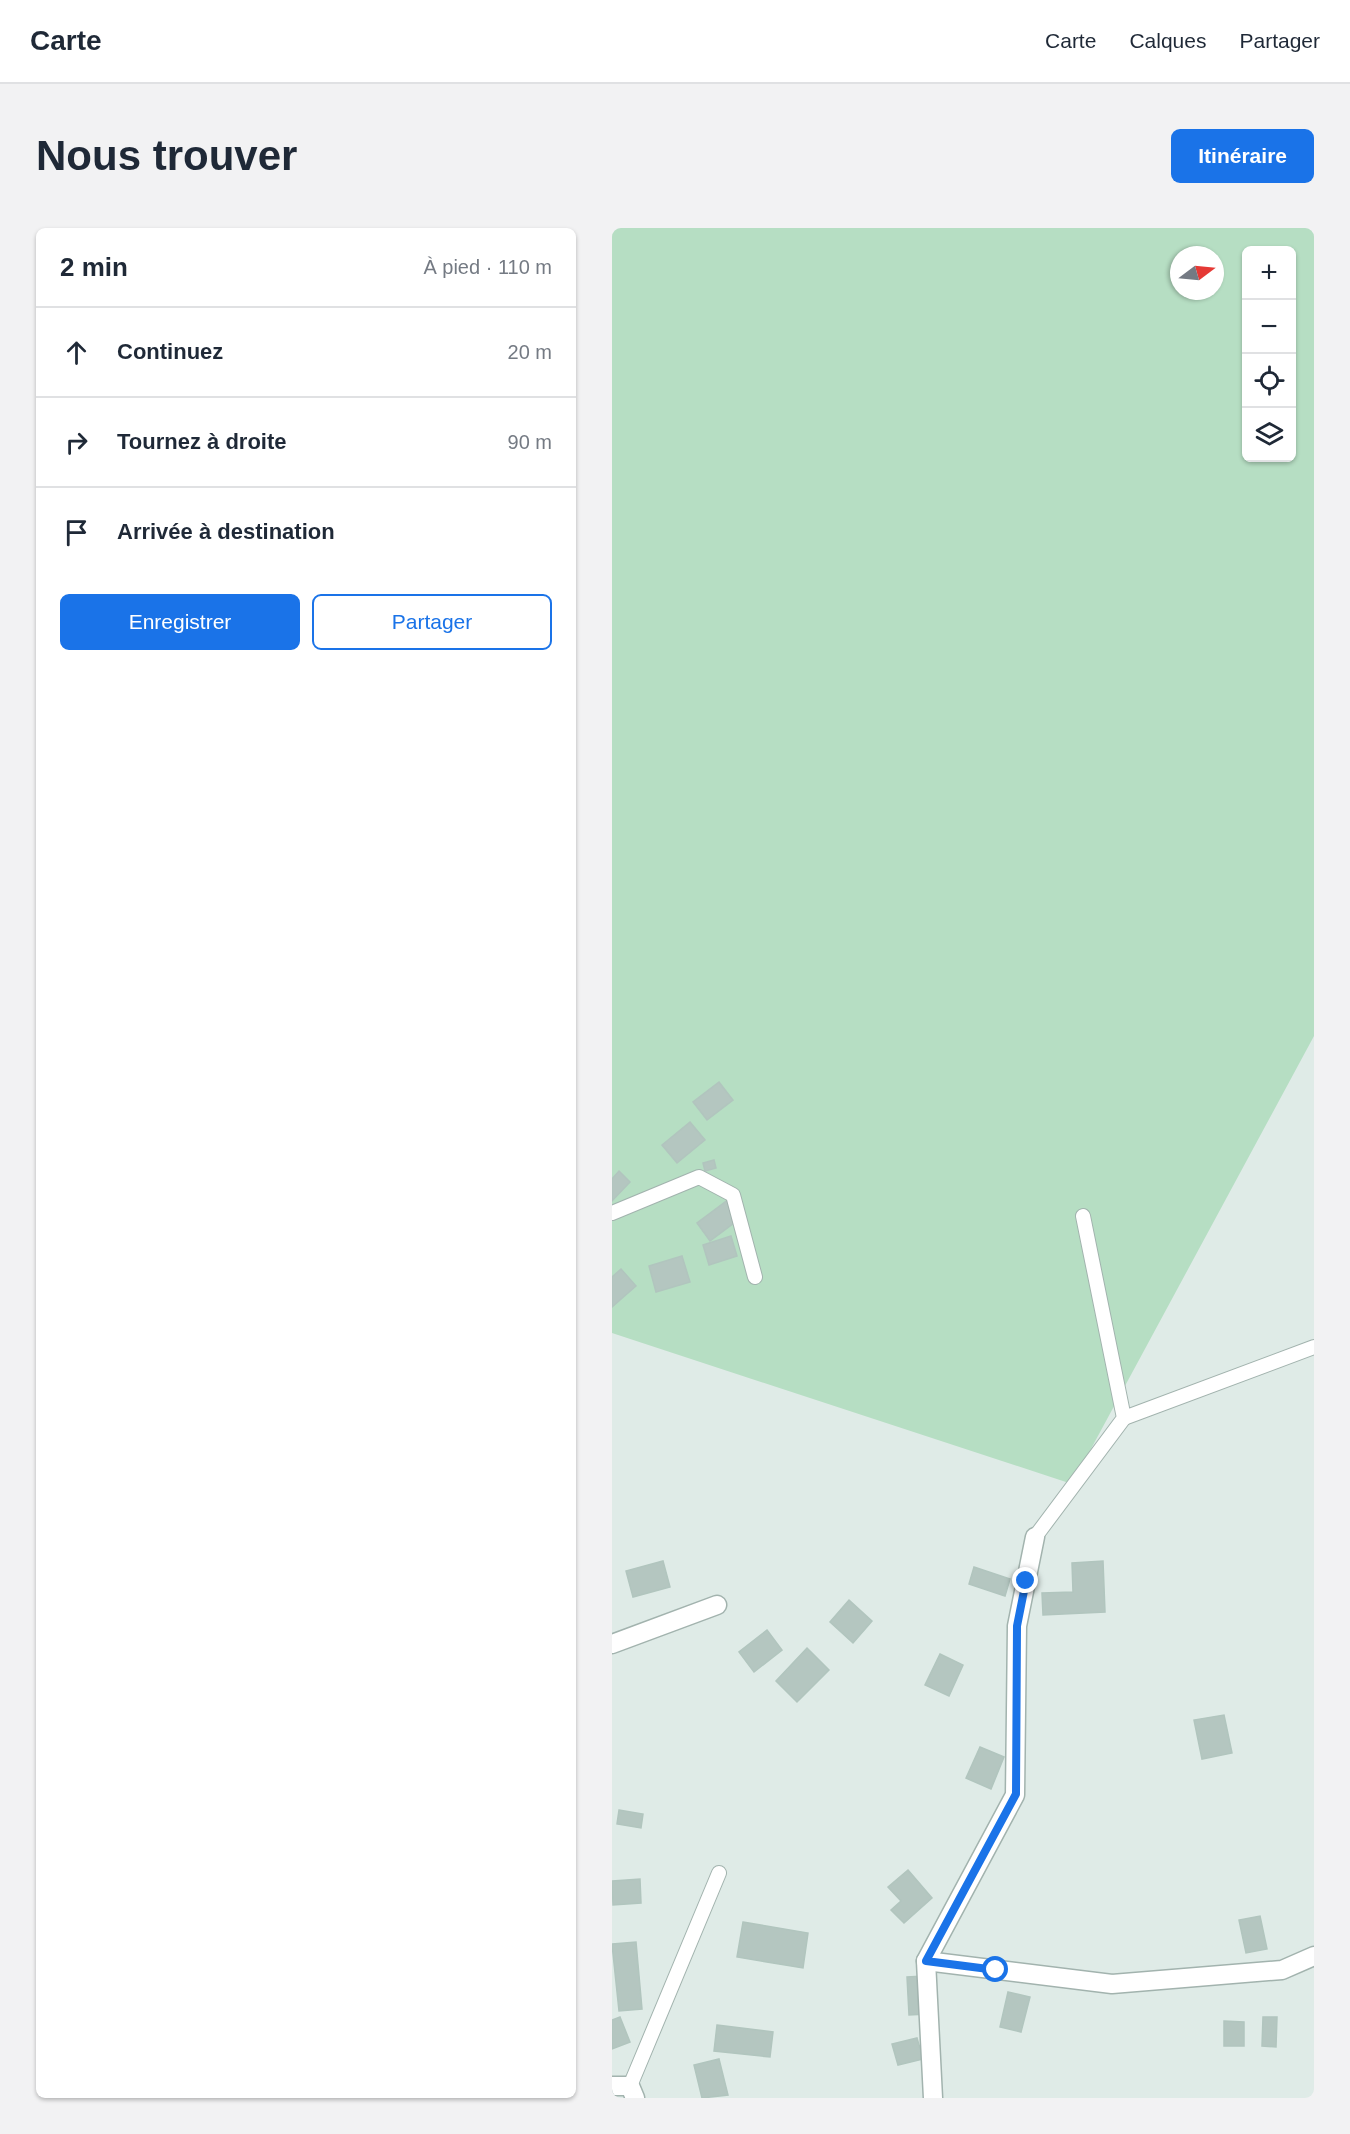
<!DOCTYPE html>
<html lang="fr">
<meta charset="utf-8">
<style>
body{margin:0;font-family:Arial,sans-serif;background:#f2f2f3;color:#1f2937}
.controls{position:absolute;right:18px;top:18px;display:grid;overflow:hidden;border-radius:9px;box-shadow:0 2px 4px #0004}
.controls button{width:54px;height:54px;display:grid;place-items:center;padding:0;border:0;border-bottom:2px solid #e0e1e3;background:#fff;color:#1f2937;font:30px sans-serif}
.compass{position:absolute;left:558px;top:18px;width:54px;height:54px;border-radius:50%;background:#fff;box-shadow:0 2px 4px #0004;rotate:74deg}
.stop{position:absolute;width:18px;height:18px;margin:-14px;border:4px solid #1a73e8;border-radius:50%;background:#fff}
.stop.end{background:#1a73e8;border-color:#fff;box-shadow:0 2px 6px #0008}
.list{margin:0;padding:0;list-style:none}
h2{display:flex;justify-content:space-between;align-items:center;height:78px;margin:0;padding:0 24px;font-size:26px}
h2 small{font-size:20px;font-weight:400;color:#747a83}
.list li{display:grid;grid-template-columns:39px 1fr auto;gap:18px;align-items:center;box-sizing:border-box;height:90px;padding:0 24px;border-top:2px solid #e0e1e3}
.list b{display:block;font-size:22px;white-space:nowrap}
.list em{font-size:20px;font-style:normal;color:#747a83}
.actions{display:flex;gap:12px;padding:18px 24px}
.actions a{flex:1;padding:14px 0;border:2px solid #1a73e8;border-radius:9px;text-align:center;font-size:21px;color:#1a73e8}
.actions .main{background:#1a73e8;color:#fff}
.icon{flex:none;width:33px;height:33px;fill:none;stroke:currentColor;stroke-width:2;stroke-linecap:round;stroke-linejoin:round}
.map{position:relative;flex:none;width:702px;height:1870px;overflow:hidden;border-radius:9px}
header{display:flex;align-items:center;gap:36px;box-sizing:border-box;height:84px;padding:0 30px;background:#fff;border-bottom:2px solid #e0e1e3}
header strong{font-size:28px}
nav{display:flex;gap:33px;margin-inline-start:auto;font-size:21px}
.intro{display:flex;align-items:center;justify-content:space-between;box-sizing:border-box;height:144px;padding:0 36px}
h1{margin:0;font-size:42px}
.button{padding:15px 27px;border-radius:9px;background:#1a73e8;color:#fff;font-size:21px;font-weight:700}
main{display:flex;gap:36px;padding:0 36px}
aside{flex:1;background:#fff;border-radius:9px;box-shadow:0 2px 4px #0004}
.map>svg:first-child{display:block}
</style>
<header>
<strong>Carte</strong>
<nav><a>Carte</a><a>Calques</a><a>Partager</a></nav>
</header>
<div class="intro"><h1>Nous trouver</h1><a class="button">Itinéraire</a></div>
<main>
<aside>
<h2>2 min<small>À pied · 110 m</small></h2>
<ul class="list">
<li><svg class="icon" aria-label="ahead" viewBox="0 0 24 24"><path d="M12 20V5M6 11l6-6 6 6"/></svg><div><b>Continuez</b></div><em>20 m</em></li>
<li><svg class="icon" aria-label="right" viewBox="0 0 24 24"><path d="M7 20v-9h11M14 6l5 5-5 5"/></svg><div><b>Tournez à droite</b></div><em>90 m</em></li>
<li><svg class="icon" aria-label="arrive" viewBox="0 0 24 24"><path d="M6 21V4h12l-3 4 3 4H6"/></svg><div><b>Arrivée à destination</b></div></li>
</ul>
<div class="actions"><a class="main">Enregistrer</a><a>Partager</a></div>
</aside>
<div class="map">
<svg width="702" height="1870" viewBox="0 0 702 1870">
<rect width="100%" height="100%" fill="#dfebe7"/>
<path fill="#b6dec3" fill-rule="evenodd" d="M0,0H702V808L460,1256L0,1105ZM634,22H680V230H634ZM567,27H603V63H567Z"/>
<g fill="#b4c6c0" stroke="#b1c5be" stroke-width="1.5">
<path d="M107,854L121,872L95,892L81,874Z"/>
<path d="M78,894L93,912L65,935L50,917Z"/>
<path d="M102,932L104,940L93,943L91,935Z"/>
<path d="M7,943L18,954L0,973V951Z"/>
<path d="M117,971L130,989L98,1013L85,995Z"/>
<path d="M119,1008L125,1028L97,1037L91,1017Z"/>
<path d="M70,1028L78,1054L44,1064L37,1038Z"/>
<path d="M9,1041L24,1058L0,1079V1049Z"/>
<path d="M51,1333L58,1359L21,1369L14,1343Z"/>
<path d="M491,1333L493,1384L431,1387L430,1365L461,1364L460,1335Z"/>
<path d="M362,1339L398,1351L393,1368L357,1356Z"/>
<path d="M237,1372L260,1393L241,1415L218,1394Z"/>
<path d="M155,1402L170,1422L142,1444L127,1424Z"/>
<path d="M195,1420L217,1442L185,1474L164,1453Z"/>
<path d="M328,1426L351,1437L337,1468L313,1457Z"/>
<path d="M612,1487L620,1525L590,1531L582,1492Z"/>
<path d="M368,1519L392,1529L379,1561L354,1550Z"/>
<path d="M7,1582L31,1586L29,1600L5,1596Z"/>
<path d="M296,1642L320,1670L292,1695L279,1682L289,1673L276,1659Z"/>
<path d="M28,1651L29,1675L1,1677L0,1653Z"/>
<path d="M648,1688L655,1721L634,1725L627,1692Z"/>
<path d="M131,1694L196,1705L191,1740L125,1729Z"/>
<path d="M24,1714L30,1781L7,1783L0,1716Z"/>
<path d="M312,1748L315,1786L297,1787L295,1749Z"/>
<path d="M396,1764L418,1769L409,1804L388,1799Z"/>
<path d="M8,1789L18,1814L0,1821V1792Z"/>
<path d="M651,1789H665L664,1819L650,1818Z"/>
<path d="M612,1793L632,1794V1818H612Z"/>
<path d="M105,1797L161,1804L158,1829L102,1823Z"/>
<path d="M305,1810L311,1831L286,1837L280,1816Z"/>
<path d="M107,1831L116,1867L90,1870L82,1837Z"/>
</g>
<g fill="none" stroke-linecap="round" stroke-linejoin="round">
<defs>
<g id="lane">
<path d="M0,985L87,949L121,967L143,1049"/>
<path d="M512,1190L702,1119"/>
<path d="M423,1309L512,1190L471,988"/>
<path d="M18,1858L107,1645"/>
</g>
<g id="street">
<path d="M0,1416L105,1377"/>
<path d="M314,1733L500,1756L670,1742L702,1728"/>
<path d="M0,1858H18L23,1870"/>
<path d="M321,1870L314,1733L403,1567L405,1398L423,1309"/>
</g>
</defs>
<use href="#lane" stroke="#a2b3ae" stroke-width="16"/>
<use href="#street" stroke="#a2b3ae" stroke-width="21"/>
<use href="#lane" stroke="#fff" stroke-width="14"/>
<use href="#street" stroke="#fff" stroke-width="18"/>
</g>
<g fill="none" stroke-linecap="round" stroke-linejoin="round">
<path stroke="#1a73e8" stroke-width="8" d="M384,1742L314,1733L404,1566L405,1398L414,1353"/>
</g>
</svg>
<div class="controls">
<button>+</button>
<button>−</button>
<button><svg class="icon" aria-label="locate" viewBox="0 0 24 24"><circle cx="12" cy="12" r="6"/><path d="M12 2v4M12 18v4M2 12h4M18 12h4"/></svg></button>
<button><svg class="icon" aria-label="layers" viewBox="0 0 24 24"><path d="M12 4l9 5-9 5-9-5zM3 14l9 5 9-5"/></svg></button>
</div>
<svg class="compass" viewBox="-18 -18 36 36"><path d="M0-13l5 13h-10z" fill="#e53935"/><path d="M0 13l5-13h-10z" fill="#747a83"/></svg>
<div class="stop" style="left:384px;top:1742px"></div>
<div class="stop end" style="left:414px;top:1353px"></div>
</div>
</main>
